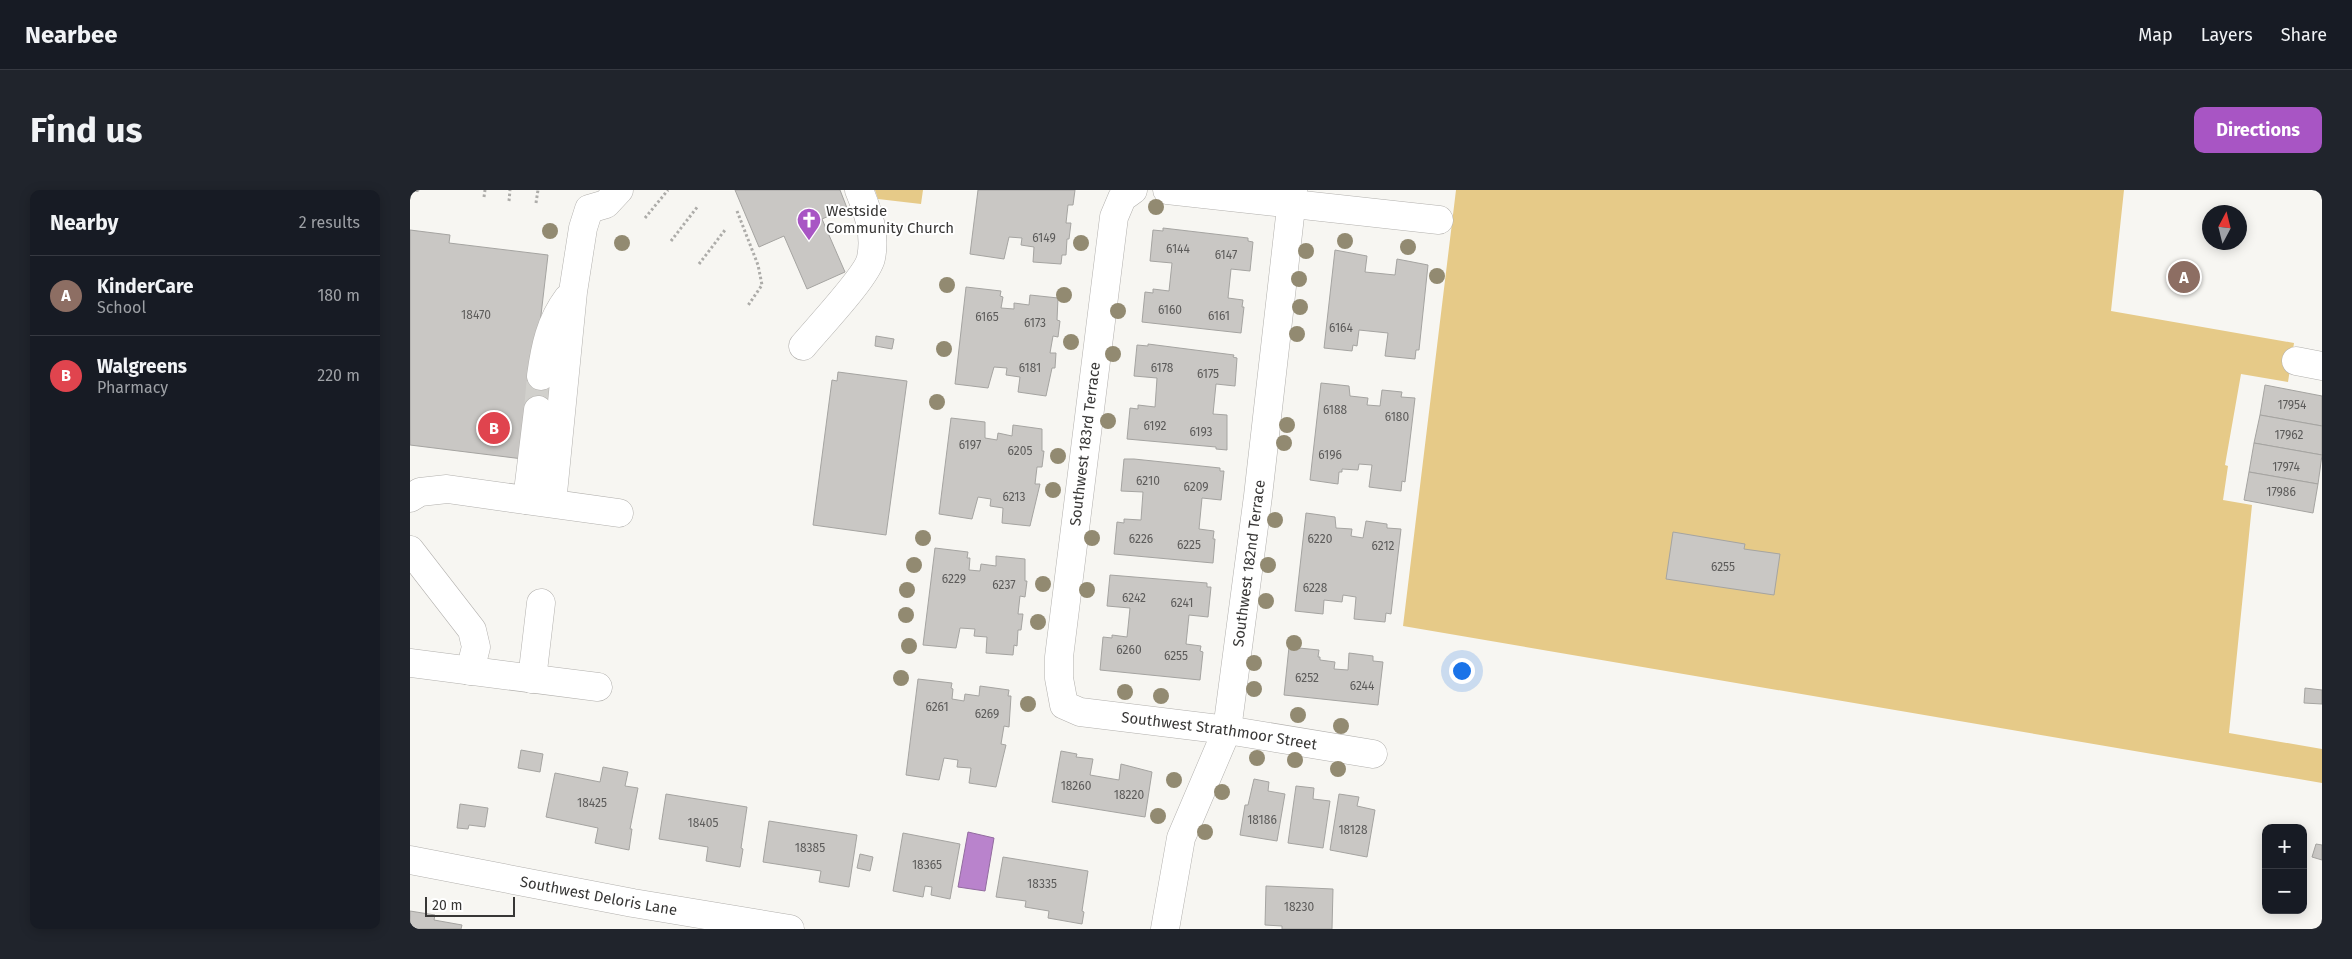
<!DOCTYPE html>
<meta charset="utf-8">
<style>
body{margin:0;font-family:"Fira Sans",sans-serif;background:#20242c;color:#f1f3f6}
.controls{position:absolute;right:15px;bottom:15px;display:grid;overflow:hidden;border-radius:10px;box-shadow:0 2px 12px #0003}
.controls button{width:45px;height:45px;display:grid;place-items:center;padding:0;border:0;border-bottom:1px solid #363941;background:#171b24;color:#f1f3f6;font:25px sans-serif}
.compass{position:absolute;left:1792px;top:15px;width:45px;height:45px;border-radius:50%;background:#171b24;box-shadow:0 2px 12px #0003;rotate:7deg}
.scale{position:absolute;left:15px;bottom:12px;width:90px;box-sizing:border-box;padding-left:5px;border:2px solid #383736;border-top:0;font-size:14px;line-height:18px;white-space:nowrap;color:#383736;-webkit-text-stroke:4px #fff;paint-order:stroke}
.you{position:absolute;left:1051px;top:480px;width:18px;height:18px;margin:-12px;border:4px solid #fff;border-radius:50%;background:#1a73e8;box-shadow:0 0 0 8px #1a73e833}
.badge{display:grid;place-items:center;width:32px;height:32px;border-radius:50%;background:#a855c4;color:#fff;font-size:16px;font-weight:700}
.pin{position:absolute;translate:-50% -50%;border:2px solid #fff;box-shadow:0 1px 5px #0006}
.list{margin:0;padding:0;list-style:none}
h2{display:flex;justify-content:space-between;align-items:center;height:65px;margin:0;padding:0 20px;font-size:21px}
h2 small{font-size:16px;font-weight:400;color:#9ea1a6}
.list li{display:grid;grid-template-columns:32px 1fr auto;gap:15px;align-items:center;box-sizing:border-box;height:80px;padding:0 20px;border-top:1px solid #363941}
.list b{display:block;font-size:19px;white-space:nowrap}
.list p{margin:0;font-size:16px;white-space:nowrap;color:#9ea1a6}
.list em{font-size:16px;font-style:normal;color:#9ea1a6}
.map{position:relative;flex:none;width:1912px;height:739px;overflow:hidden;border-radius:10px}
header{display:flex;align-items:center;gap:30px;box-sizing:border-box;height:70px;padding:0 25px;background:#171b24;border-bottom:1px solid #363941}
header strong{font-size:24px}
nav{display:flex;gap:28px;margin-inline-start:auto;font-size:18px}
.intro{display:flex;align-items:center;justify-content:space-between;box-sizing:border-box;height:120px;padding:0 30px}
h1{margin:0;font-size:35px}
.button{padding:12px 22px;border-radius:10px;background:#a855c4;color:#fff;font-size:18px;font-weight:700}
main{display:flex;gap:30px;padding:0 30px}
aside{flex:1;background:#171b24;border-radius:10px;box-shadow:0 2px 12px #0003}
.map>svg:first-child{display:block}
</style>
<header>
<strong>Nearbee</strong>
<nav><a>Map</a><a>Layers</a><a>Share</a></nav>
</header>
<div class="intro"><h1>Find us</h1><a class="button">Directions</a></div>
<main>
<aside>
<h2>Nearby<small>2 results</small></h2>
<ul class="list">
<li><span class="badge" style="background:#8d6e63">A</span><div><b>KinderCare</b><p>School</p></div><em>180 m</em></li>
<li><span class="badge" style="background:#e0444e">B</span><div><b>Walgreens</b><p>Pharmacy</p></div><em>220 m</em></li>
</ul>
</aside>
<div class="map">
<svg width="1912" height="739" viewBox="0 0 1912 739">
<rect width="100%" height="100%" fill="#f7f6f2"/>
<g fill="#e6ca88">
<path d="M465,0H513L511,14L468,9Z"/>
<path d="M1046,0H1714L1701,121L1884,153L1878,192L1831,184L1815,275L1818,276L1813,310L1842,315L1819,543L1912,559V593L993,436Z"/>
</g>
<path fill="#b983cc" stroke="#926c9f" d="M558,642L584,648L575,701L548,697Z"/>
<g fill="#c9c7c4" stroke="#a5a4a1">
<path d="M325,0H430L437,18L412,29L435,82L397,99L374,46L349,57Z"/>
<path d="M568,0H665L663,15H658L656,33H661L659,49H657L656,65H652L651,74L623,72L624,57L611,55L612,48L599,47L594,69L560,64Z"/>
<path d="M753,38L838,48V51L843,52L840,81L821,79L818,108L833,110L832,117H834L831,143L732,132L735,102L743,103V99L759,101L762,73L740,71L743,40L753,41Z"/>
<path d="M0,40L40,45L39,53L138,65L124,185L133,186L129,220L113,269L0,255Z"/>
<path d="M925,60L957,66L955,82L985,85L987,69L1018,75L1009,160H1006L1005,169L975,166L978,143L949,140L947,156L943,155L942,161L914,158Z"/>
<path d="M556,97L591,101L590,106L593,107L591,118L604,119V113L619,115L620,105L648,108L647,130L650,131L648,147L643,146L640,163H646L645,178H642L636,206L608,202L610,187L596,185L597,178L584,177L578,198L545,194Z"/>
<path d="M466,146L484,149L482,159L465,156Z"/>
<path d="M738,154L824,165L823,167L827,168L825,196L806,194L803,224L817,225V260L806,259V257L717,249L720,218L728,219V215L745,217L747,188L724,186L727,155L738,156Z"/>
<path d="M428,182L497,191L476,345L403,335L422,190L427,191Z"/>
<path d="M911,193L939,196L940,206L958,208L957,215L970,216L972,200L992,202L991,207L1005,208L995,292L992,291L991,301L959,297L962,275L949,274L948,280L932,279V282H929L928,294L900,290Z"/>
<path d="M1855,195L1912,206V236L1850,225Z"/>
<path d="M1850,225L1912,236V265L1844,253Z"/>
<path d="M541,228L575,232V248L587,250L588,243L602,246L603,235L632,239V261H634L632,277H627L625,294H630L620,336L592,333L593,318L580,316L581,309L568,307L562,329L529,324Z"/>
<path d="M1844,253L1912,265L1908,294L1839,282Z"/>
<path d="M714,269H724L810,278V281H814L811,310L792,308L789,339L804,341L803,349H805L803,373L704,364L707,332L714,333V329L731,330L733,302L711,301Z"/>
<path d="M1839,282L1908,294L1903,323L1834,310Z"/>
<path d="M896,323L925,327L926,338L942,339L941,346L953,348L956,331L977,334V338L991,339L981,424L976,423L975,432L944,429L946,407L933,405L932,412L914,410L913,424L885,421Z"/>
<path d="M1263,342L1335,354L1334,359L1370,364L1364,405L1256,389Z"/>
<path d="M525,358L558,362L557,368H560L559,380L570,381L571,374L586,376V366L615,369V391H617L615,407L610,406L608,424H613L611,440H608L607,456L604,455L603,465L576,463L577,447L564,446L565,439L550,438L546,458L513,455Z"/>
<path d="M700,385L797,393V397H801L798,427L779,425L776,454L791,456L790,461L793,462L790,490L690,480L693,447L702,448V445L717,447L720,418L697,416Z"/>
<path d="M879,457L909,460L908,467H910V470L925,472L924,479L938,480L939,463L963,466V471L973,472L968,515L874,505Z"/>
<path d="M508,489L542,493L541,498L543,499L542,509L554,511L555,504L569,506L570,496L599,500L598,506H601L599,537L594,536L591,554L596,555L586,597L559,593L561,578L547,577L548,570L534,568L529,590L496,585Z"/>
<path d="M1895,498L1912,500V514L1894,513Z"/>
<path d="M111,560L133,564L130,582L108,578Z"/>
<path d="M651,561L667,564L666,567L683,569L680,585L709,590L711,574L742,582L735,627L642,612Z"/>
<path d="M193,577L218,582L215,596L228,598L220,639H222L219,660L185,653L188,638L136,627L145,583L190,592Z"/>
<path d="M844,589L859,592L858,601L875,604L867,651L830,645L835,615H838Z"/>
<path d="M886,596L904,598L903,609L920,611L913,658L878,653Z"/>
<path d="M256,604L337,617L331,658L333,659L330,677L296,671L298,657L249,649Z"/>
<path d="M929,604L949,607L947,616L965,620L957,667L920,660Z"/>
<path d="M50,614L78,618L75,637L59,635L58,639L47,638Z"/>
<path d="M359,631L447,645L439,697L409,692L411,681L353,672Z"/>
<path d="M493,643L550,654L540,709L521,705L522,697L515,696L513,707L483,701Z"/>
<path d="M1906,654L1912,655V670L1902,667Z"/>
<path d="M450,664L463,667L460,681L447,678Z"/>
<path d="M593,667L678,681L672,721L674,722L672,734L638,728L639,721L615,717L616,711L586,707Z"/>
<path d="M856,696L923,699L922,739H872V736L855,735Z"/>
<path d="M0,721L25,725L24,730L52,735L51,739H0Z"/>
</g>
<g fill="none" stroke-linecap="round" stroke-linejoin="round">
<path stroke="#d1d0cc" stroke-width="28" stroke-dasharray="28 14" stroke-linecap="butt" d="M128,220L131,186"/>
<defs>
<g id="minor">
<path id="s1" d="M723,0L712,8L704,27L649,467V488L654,515L670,522L817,540L963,564"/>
<path d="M757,0L1029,30"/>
<path d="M393,156C407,139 458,85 461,68C466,44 458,22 449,0"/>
<path d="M1886,171L1912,176"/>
<path d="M131,186C135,157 140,132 158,108"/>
<path d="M0,308L10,302L37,299L209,323"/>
<path d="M117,310L128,220"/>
<path d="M142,313L163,102L173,38L179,19L196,14L209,0"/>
<path d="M0,360L62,440L66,457L60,481"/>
<path d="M0,473L188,497"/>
<path d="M122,489L131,413"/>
<path id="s2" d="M0,670L223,713L380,739"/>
<path id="s3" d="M755,739L771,648L817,540L848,306L883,0"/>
</g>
</defs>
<use href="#minor" stroke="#b2b0ad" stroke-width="29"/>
<g stroke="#adaca9" stroke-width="3" stroke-dasharray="2.5 2.5" stroke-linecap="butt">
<path d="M7,0V2"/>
<path d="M74,7L75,0"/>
<path d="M99,11L100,0"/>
<path d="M126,13L128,0"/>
<path d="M327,21L348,75L352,95L337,117"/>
<path d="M235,28L258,0"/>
<path d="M261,51L288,16"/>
<path d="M289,74L315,40"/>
</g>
<use href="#minor" stroke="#fff" stroke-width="28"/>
</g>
<g fill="#928a71">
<circle cx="746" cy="17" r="8"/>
<circle cx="140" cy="41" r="8"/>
<circle cx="935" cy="51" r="8"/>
<circle cx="212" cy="53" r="8"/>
<circle cx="671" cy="53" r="8"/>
<circle cx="998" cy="57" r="8"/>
<circle cx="896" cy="61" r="8"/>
<circle cx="1027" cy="86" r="8"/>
<circle cx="889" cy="89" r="8"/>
<circle cx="537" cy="95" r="8"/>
<circle cx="654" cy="105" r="8"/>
<circle cx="890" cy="117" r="8"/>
<circle cx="708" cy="121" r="8"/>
<circle cx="887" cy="144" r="8"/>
<circle cx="661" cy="152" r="8"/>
<circle cx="534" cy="159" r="8"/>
<circle cx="703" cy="164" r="8"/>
<circle cx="527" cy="212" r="8"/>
<circle cx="698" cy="231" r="8"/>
<circle cx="877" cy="235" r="8"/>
<circle cx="874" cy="253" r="8"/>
<circle cx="648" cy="266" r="8"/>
<circle cx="643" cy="300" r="8"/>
<circle cx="865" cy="330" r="8"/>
<circle cx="513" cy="348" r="8"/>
<circle cx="682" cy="348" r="8"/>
<circle cx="504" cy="375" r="8"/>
<circle cx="858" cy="375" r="8"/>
<circle cx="633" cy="394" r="8"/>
<circle cx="497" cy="400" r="8"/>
<circle cx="677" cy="400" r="8"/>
<circle cx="856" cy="411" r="8"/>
<circle cx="496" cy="425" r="8"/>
<circle cx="628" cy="432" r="8"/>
<circle cx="884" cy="453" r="8"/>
<circle cx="499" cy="456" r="8"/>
<circle cx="844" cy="473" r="8"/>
<circle cx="491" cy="488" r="8"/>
<circle cx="844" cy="499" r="8"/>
<circle cx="715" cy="502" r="8"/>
<circle cx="751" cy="506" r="8"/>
<circle cx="618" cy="514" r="8"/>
<circle cx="888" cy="525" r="8"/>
<circle cx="931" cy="536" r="8"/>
<circle cx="847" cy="568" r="8"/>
<circle cx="885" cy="570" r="8"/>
<circle cx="928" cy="579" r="8"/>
<circle cx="764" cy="590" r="8"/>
<circle cx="812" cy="602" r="8"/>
<circle cx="748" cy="626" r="8"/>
<circle cx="795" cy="642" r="8"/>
</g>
<defs>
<symbol id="church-pin" viewBox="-11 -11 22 30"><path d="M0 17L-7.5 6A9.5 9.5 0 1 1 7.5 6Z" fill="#a855c4" stroke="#fff"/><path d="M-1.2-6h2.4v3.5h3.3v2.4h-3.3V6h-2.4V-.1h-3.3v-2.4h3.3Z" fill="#fff"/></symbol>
</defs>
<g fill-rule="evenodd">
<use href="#church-pin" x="385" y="16" width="28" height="38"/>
</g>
<g text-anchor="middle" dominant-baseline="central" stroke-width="4" stroke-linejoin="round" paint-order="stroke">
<g font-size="12" fill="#5c5b5a">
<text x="634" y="48">6149</text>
<text x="768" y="59">6144</text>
<text x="816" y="65">6147</text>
<text x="760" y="120">6160</text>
<text x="66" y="125">18470</text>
<text x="809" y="126">6161</text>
<text x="577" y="127">6165</text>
<text x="625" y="133">6173</text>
<text x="931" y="138">6164</text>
<text x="620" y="178">6181</text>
<text x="752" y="178">6178</text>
<text x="798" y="184">6175</text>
<text x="1882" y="215">17954</text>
<text x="925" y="220">6188</text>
<text x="987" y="227">6180</text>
<text x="745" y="236">6192</text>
<text x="791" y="242">6193</text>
<text x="1879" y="245">17962</text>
<text x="560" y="255">6197</text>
<text x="610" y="261">6205</text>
<text x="920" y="265">6196</text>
<text x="1876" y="277">17974</text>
<text x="738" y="291">6210</text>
<text x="786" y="297">6209</text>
<text x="1871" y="302">17986</text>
<text x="604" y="307">6213</text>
<text x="731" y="349">6226</text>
<text x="910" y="349">6220</text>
<text x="779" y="355">6225</text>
<text x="973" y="356">6212</text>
<text x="1313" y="377">6255</text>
<text x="544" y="389">6229</text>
<text x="594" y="395">6237</text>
<text x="905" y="398">6228</text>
<text x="724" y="408">6242</text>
<text x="772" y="413">6241</text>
<text x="719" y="460">6260</text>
<text x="766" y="466">6255</text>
<text x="897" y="488">6252</text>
<text x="952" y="496">6244</text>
<text x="527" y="517">6261</text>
<text x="577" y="524">6269</text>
<text x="666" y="596">18260</text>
<text x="719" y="605">18220</text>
<text x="182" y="613">18425</text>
<text x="852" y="630">18186</text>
<text x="293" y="633">18405</text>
<text x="943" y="640">18128</text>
<text x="400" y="658">18385</text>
<text x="517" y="675">18365</text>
<text x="632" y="694">18335</text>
<text x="889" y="717">18230</text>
</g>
<g font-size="15" fill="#383736" stroke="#fff" text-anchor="start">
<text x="416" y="21">Westside<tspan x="416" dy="17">Community Church</tspan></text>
</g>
<g font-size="15" fill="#383736" stroke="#fff">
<text transform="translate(675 254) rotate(-83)">Southwest 183rd Terrace</text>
<text stroke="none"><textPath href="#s3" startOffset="378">Southwest 182nd Terrace</textPath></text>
<text stroke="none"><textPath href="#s1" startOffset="684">Southwest Strathmoor Street</textPath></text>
<text stroke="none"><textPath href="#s2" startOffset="192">Southwest Deloris Lane</textPath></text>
</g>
</g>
</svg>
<div class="controls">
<button>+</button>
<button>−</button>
</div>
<svg class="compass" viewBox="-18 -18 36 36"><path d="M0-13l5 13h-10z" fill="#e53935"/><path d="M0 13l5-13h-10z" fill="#9ea1a6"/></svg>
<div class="scale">20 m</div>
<div class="you"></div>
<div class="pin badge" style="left:1774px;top:87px;background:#8d6e63">A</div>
<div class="pin badge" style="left:84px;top:238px;background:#e0444e">B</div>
</div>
</main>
